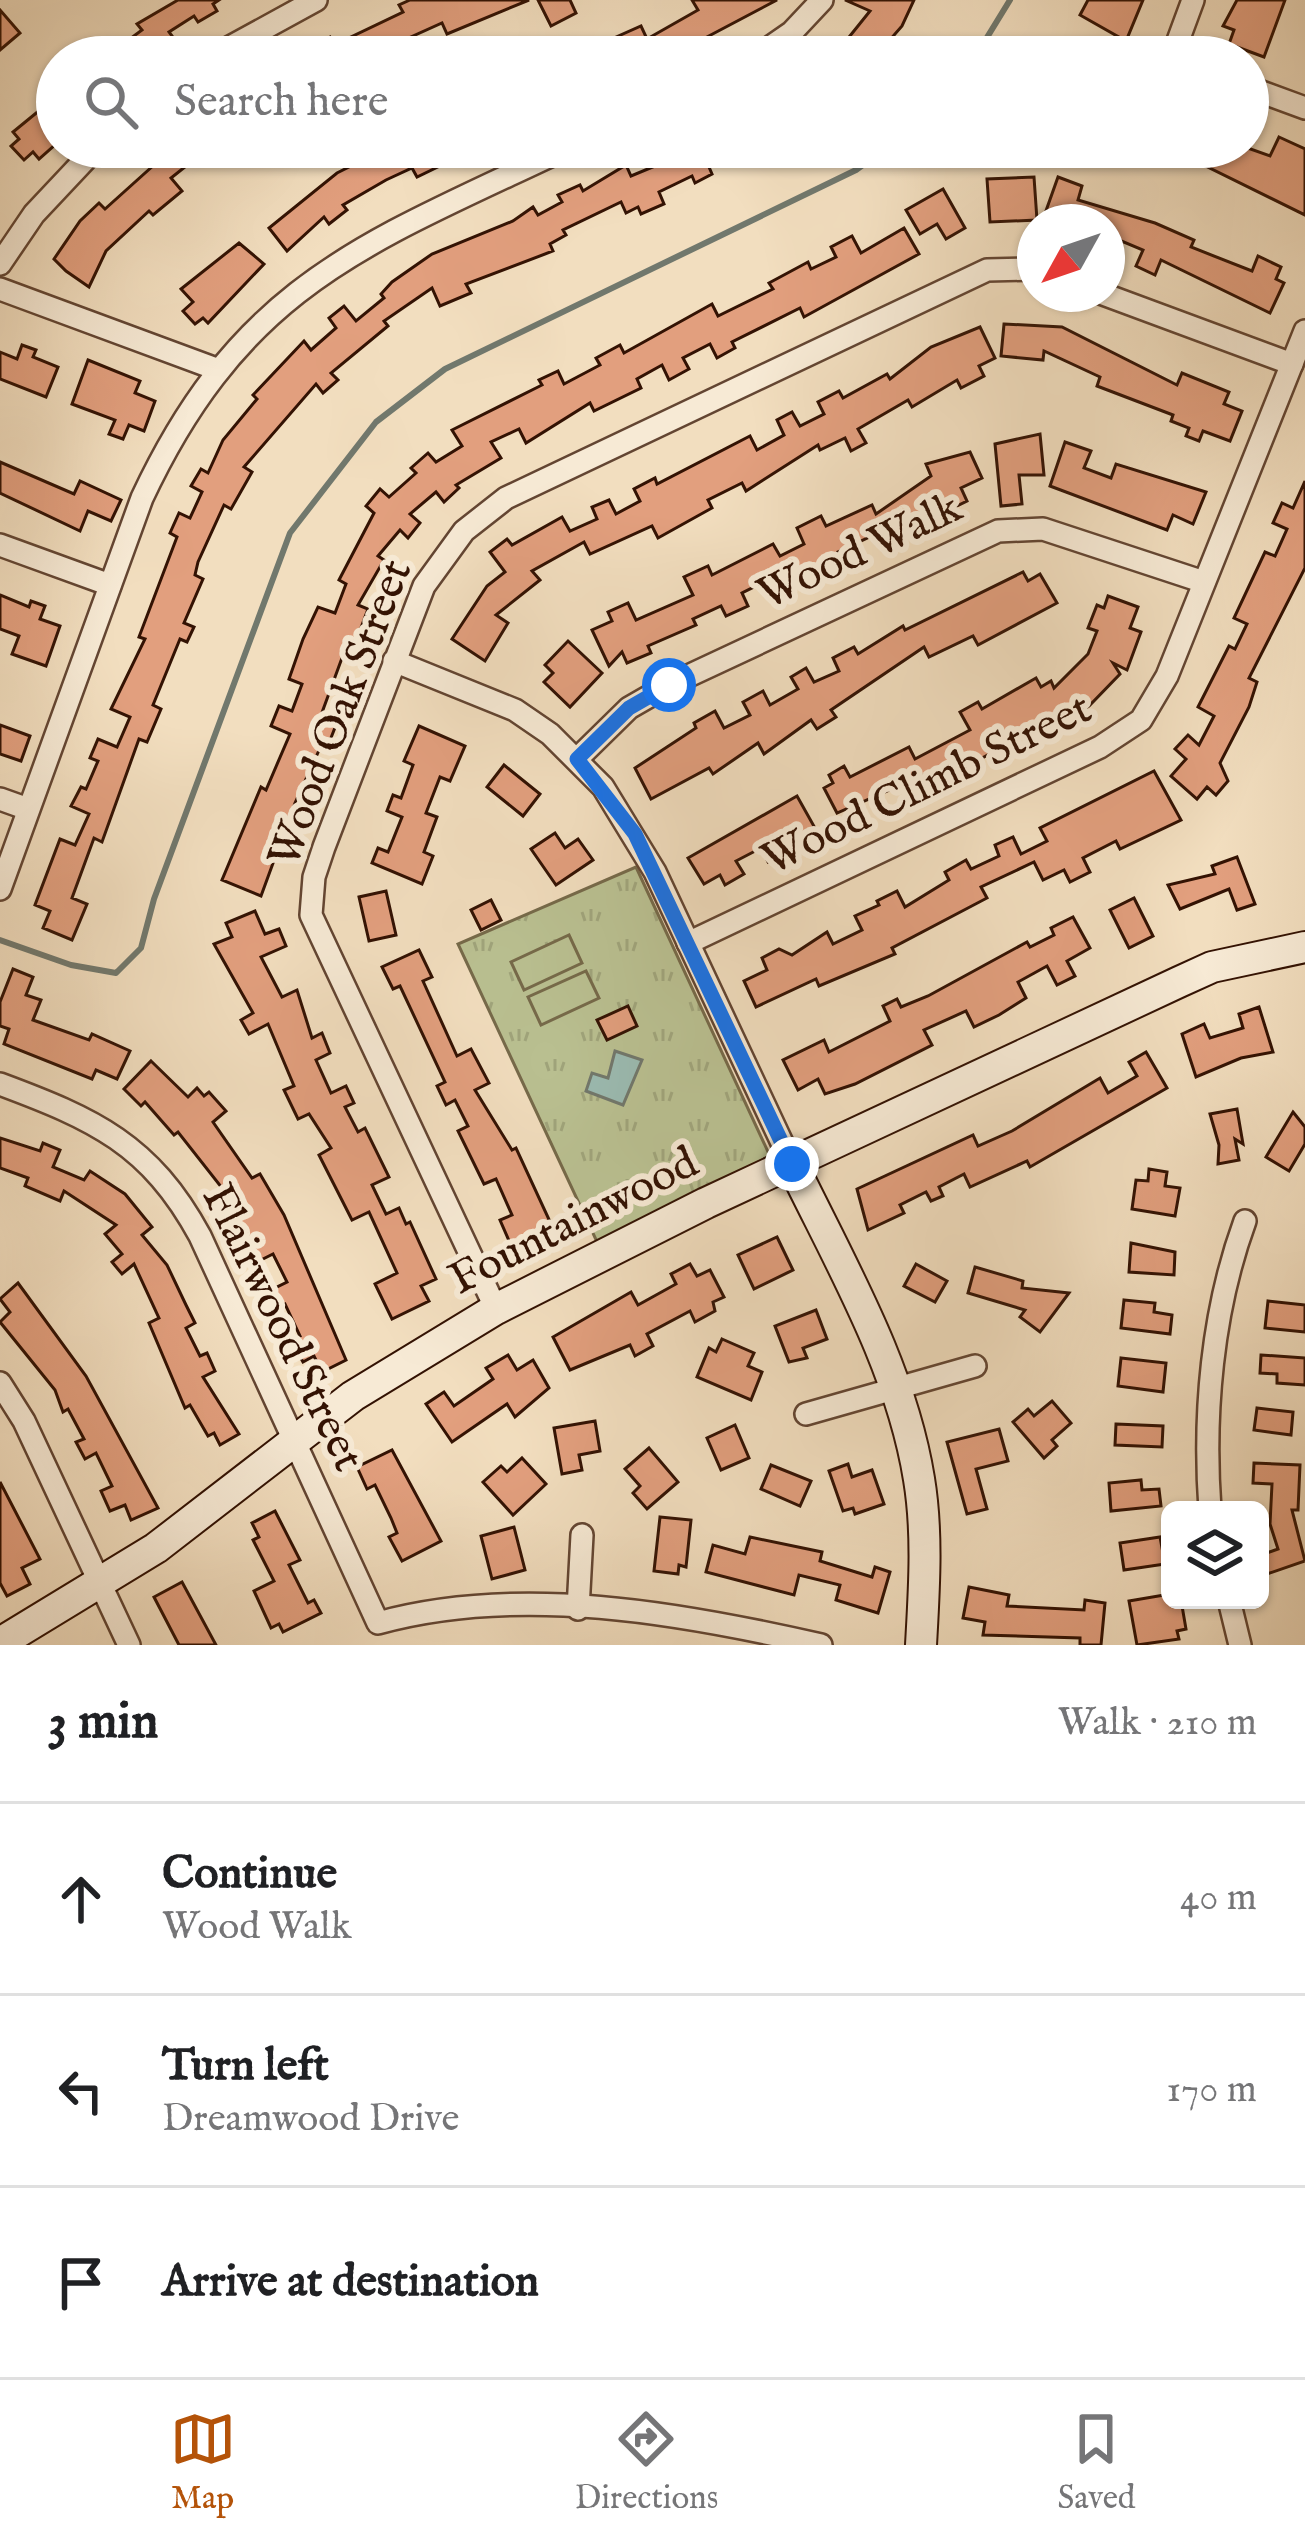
<!DOCTYPE html>
<meta charset="utf-8">
<style>
body{margin:0;font-family:"IM FELL English",serif;background:#f2f2f2;color:#202124}
.controls{position:absolute;right:36px;bottom:36px;display:grid;overflow:hidden;border-radius:18px;box-shadow:0 3px 9px #0004}
.controls button{width:108px;height:108px;display:grid;place-items:center;padding:0;border:0;border-bottom:3px solid #e0e0e0;background:#fff;color:#202124;font:60px sans-serif}
.compass{position:absolute;left:1017px;top:204px;width:108px;height:108px;border-radius:50%;background:#fff;box-shadow:0 3px 9px #0004;rotate:230deg}
.stop{position:absolute;width:36px;height:36px;margin:-27px;border:9px solid #1a73e8;border-radius:50%;background:#fff}
.stop.end{background:#1a73e8;border-color:#fff;box-shadow:0 3px 12px #0008}
.list{margin:0;padding:0;list-style:none}
h2{display:flex;justify-content:space-between;align-items:center;height:156px;margin:0;padding:0 48px;font-size:51px}
h2 small{font-size:39px;font-weight:400;color:#757577}
.list li{display:grid;grid-template-columns:78px 1fr auto;gap:36px;align-items:center;box-sizing:border-box;height:192px;padding:0 48px;border-top:3px solid #e0e0e0}
.list b{display:block;font-size:45px;white-space:nowrap}
.list p{margin:0;font-size:39px;white-space:nowrap;color:#757577}
.list em{font-size:39px;font-style:normal;color:#757577}
.icon{flex:none;width:66px;height:66px;fill:none;stroke:currentColor;stroke-width:2;stroke-linecap:round;stroke-linejoin:round}
.map{position:relative;flex:none;width:1305px;height:1645px;overflow:hidden}
.search{position:absolute;background:#fff;box-shadow:0 3px 9px #0004;left:36px;right:36px;top:36px;height:132px;display:flex;align-items:center;gap:30px;box-sizing:border-box;padding:0 42px;border-radius:66px;color:#757577;font-size:45px}
.sheet{height:732px;background:#fff}
nav{display:flex;justify-content:space-around;align-items:center;box-sizing:border-box;height:168px;border-top:3px solid #e0e0e0;background:#fff;font-size:33px;color:#757577}
nav a{display:grid;justify-items:center;gap:6px}
nav .on{color:#b45309}
.map>svg:first-child{display:block}
</style>
<div class="map">
<svg width="1305" height="1645" viewBox="0 0 1305 1645">
<defs>
<pattern id="grass-tufts" width="24" height="20" patternUnits="userSpaceOnUse" patternTransform="scale(3)"><rect width="24" height="20" fill="#bac192"/><path d="M3 7l-1-3M5 7V3M7 7l1-3M15 17l-1-3M17 17v-4M19 17l1-3" fill="none" stroke="#a0a57c"/></pattern>
</defs>
<rect width="100%" height="100%" fill="#f2debf"/>
<filter id="stains"><feTurbulence type="fractalNoise" baseFrequency=".00167" numOctaves="4"/><feColorMatrix values="0 0 0 0 .2 0 0 0 0 .09 0 0 0 0 .02 0 0 0 .5 -.17"/></filter>
<radialGradient id="worn" r=".72"><stop offset=".6" stop-color="#630" stop-opacity="0"/><stop offset="1" stop-color="#630" stop-opacity=".3"/></radialGradient>
<path fill="url(#grass-tufts)" stroke="#766a4a" stroke-width="3" d="M636,867L770,1156L598,1244L458,944Z"/>
<g fill="#bac192" stroke="#766a4a" stroke-width="3">
<path d="M569,935L582,963L524,990L511,962Z"/>
<path d="M586,971L599,998L541,1025L528,997Z"/>
</g>
<path fill="#9bbcb3" stroke="#71786d" stroke-width="3" d="M615,1051L642,1060L623,1105L586,1091L592,1073L608,1078Z"/>
<g fill="none" stroke-linecap="round" stroke-linejoin="round">
<g stroke="#71786d" stroke-width="6">
<path d="M975,57L1010,0"/>
<path d="M0,940L71,965L116,973L141,948L154,899L290,533L376,422L445,369L856,170L887,147"/>
</g>
</g>
<g fill="#e29f7e" stroke="#331203" stroke-width="3">
<path d="M178,0H219L213,4L217,11L198,22L194,16L169,32L175,40L157,53L151,46L137,57H82L105,38L115,50L142,30L137,24Z"/>
<path d="M410,0H529L447,34L442,23L391,46L396,57H308L318,53L314,46L330,37L334,45L403,12L399,5Z"/>
<path d="M538,0H570L576,13L551,26Z"/>
<path d="M692,0H777L669,57L664,48L644,57H611L605,42L641,26L647,39L698,10Z"/>
<path d="M845,0H914L902,26L875,57H833L870,11Z"/>
<path d="M1088,0H1143L1126,41L1080,15Z"/>
<path d="M1237,0H1285L1264,57L1229,44L1234,30L1223,26Z"/>
<path d="M0,10L20,33L0,50Z"/>
<path d="M57,96V143L39,159L33,152L24,160L11,146L19,139L13,132Z"/>
<path d="M1279,137L1305,149V215L1167,147H1245L1270,156Z"/>
<path d="M174,147H210L171,178L182,191L153,215L149,211L106,251L89,287L66,271L54,259L80,221L99,203L105,209Z"/>
<path d="M410,147H479L417,177L412,168L386,180L343,205L347,210L329,224L324,217L287,251L269,228L337,173L373,155L377,163Z"/>
<path d="M651,147H752L709,167L712,174L695,183L692,176L659,192L664,204L641,214L638,207L626,213L621,202L563,230L566,235L550,244L553,251L466,284L471,293L440,306L432,288L384,321L388,326L331,373L338,380L323,393L316,384L244,467L252,472L231,509L224,505L198,562L195,575L203,579L184,623L194,627L187,642L180,639L153,705L161,709L147,742L139,739L102,842L94,838L72,898L87,904L72,940L43,928L50,911L35,905L60,839L75,845L89,814L71,806L81,787L86,789L98,761L90,758L98,739L117,747L130,717L111,709L145,639L139,637L177,537L170,533L179,513L190,518L202,492L191,486L201,469L208,473L223,440L257,399L253,395L304,341L311,350L336,328L329,318L344,306L356,321L384,298L381,294L392,282L432,254L513,221L533,207L538,215L562,202L558,195L580,185L583,191L626,165L631,176L660,164Z"/>
<path d="M1034,177L1037,220L990,222L987,179Z"/>
<path d="M1058,177L1082,186L1078,200L1155,223L1194,240L1191,247L1252,271L1258,256L1281,267L1276,279L1284,283L1270,313L1161,260L1155,275L1136,266L1143,250L1107,235V222H1042Z"/>
<path d="M943,189L965,228L946,239L937,224L920,234L906,210Z"/>
<path d="M904,228L919,254L804,317L800,308L732,342L735,348L717,358L710,344L683,358L689,369L669,380L662,365L637,379L641,388L594,411L590,403L526,443L519,429L491,442L501,458L456,485L459,488L444,502L436,492L410,514L420,523L408,538L400,530L378,556L384,560L358,605L368,609L353,649L346,647L320,718L336,725L327,748L321,746L295,803L261,896L222,880L261,787L266,790L290,734L271,726L279,706L292,711L302,684L289,679L303,639L318,607L335,613L346,584L339,580L374,513L366,506L380,489L389,497L416,473L411,468L428,453L436,462L462,446L452,430L542,385L539,380L558,371L564,384L600,365L596,358L620,345L624,353L712,304L718,316L773,289L769,283L808,262L811,269L836,257L831,247L852,236L861,253Z"/>
<path d="M239,243L264,264L208,323L203,318L195,324L183,311L193,302L181,289Z"/>
<path d="M1004,324L1062,327L1177,385L1182,373L1229,392L1224,404L1242,411L1230,441L1203,431L1199,441L1186,436L1189,428L1171,421L1173,415L1097,386L1100,377L1044,351L1043,360L1001,356Z"/>
<path d="M980,327L995,358L979,366L984,376L961,388L957,380L912,407L908,400L858,429L866,443L851,451L845,438L820,450L818,445L746,491L742,483L708,500L712,508L658,538L652,526L590,554L584,542L532,571L540,580L496,615L508,623L485,661L452,639L487,586L505,572L490,552L507,539L512,545L562,517L570,531L597,519L592,507L609,500L616,514L640,501L634,489L655,478L657,484L750,436L757,450L784,435L777,420L792,412L800,426L824,414L818,402L839,391L843,398L887,374L890,379L931,347Z"/>
<path d="M22,345L36,350L33,357L58,367L46,397L0,379V352L17,359Z"/>
<path d="M88,360L140,381L135,393L155,401L144,431L129,425L123,439L109,434L115,420L72,404Z"/>
<path d="M1040,434L1044,475H1019L1022,504L1001,506L995,444Z"/>
<path d="M1065,442L1091,451L1084,468L1111,478L1116,464L1206,492L1193,524L1173,515L1167,530L1050,486Z"/>
<path d="M970,452L982,478L961,488L967,501L900,534L895,525L838,552L842,559L774,595L766,581L742,593L748,606L726,616L721,606L693,619L696,625L648,646L651,653L627,663L622,652L609,666L592,630L612,621L608,612L628,603L636,620L693,595L684,577L708,566L712,575L773,544L780,556L804,544L797,528L821,516L826,526L872,505L876,514L931,476L926,464Z"/>
<path d="M0,462L74,494L80,481L121,500L111,521L88,511L80,531L0,493Z"/>
<path d="M1305,481V568L1249,678L1257,682L1249,707L1220,763L1228,781L1216,795L1207,787L1197,799L1171,776L1186,759L1175,749L1188,735L1199,745L1214,716L1198,707L1229,646L1235,649L1247,624L1234,618L1265,552L1275,556L1287,529L1273,523L1282,503L1293,508Z"/>
<path d="M1023,572L1028,581L1040,574L1057,603L978,645L973,636L929,657L924,647L831,710L836,717L817,729L811,720L764,754L758,743L713,774L709,768L651,799L635,768L696,728L694,723L715,711L724,728L750,715L743,702L763,691L770,705L798,689L791,677L806,668L814,682L839,671L833,658L854,647L858,654L903,626L905,630Z"/>
<path d="M0,595L29,607L31,601L45,606L40,619L60,626L46,666L12,654L19,636L0,629Z"/>
<path d="M1108,596L1138,607L1130,628L1141,632L1127,670L1113,663L1120,674L1089,706L1051,728L1047,722L939,782L933,771L837,813L824,788L833,783L829,775L844,766L850,777L909,747L915,759L970,730L960,712L978,702L982,709L1036,678L1041,687L1051,681L1054,688L1088,654L1097,631L1088,628L1097,605L1104,608Z"/>
<path d="M568,641L602,673L570,707L544,682L553,673L545,665Z"/>
<path d="M0,725L30,736L21,761L0,754Z"/>
<path d="M419,726L465,746L450,781L440,777L426,813L437,817L424,852L433,856L422,884L372,863L378,848L388,852L402,817L387,811L393,795L401,798L413,765L404,761Z"/>
<path d="M504,765L540,794L523,816L487,787Z"/>
<path d="M1154,771L1181,820L1120,849L1116,841L1083,858L1090,872L1070,882L1064,870L1043,880L1034,862L981,887L987,898L892,948L895,954L819,986L816,979L756,1007L744,981L767,970L762,958L779,949L792,955L827,932L833,944L862,930L855,916L879,905L877,901L897,891L905,907L949,880L945,872L966,860L971,869L999,856L995,845L1013,837L1021,854L1047,841L1040,828Z"/>
<path d="M797,796L820,837L768,862L761,848L736,861L744,874L725,885L720,875L704,884L688,858Z"/>
<path d="M555,833L565,848L578,839L593,860L556,885L531,849Z"/>
<path d="M1237,857L1255,904L1237,910L1229,889L1180,909L1168,885L1215,874L1212,866Z"/>
<path d="M386,891L396,935L369,941L359,897Z"/>
<path d="M1134,898L1153,936L1129,948L1110,910Z"/>
<path d="M491,900L501,920L481,930L471,910Z"/>
<path d="M255,911L265,934L279,929L286,946L261,957L282,997L297,990L312,1038L322,1033L330,1053L316,1060L331,1093L346,1086L354,1103L345,1107L358,1132L365,1128L389,1177L372,1185L386,1214L399,1208L406,1224L410,1222L436,1279L421,1286L429,1301L392,1319L375,1284L397,1273L369,1212L352,1220L319,1155L331,1148L309,1114L298,1119L284,1090L294,1086L268,1024L249,1034L241,1020L253,1013L214,944L232,937L226,923Z"/>
<path d="M1073,917L1090,948L1067,961L1075,976L1057,985L1047,966L1018,982L1026,998L999,1015L974,1027L966,1011L924,1030L932,1045L855,1084L825,1094L818,1079L798,1090L783,1060L824,1040L829,1052L890,1021L883,1006L897,999L901,1007L928,996L1027,942L1030,947L1054,935L1051,928Z"/>
<path d="M419,950L432,977L423,981L457,1056L471,1049L489,1083L475,1090L512,1150L516,1148L558,1239L525,1253L519,1239L510,1243L500,1220L512,1215L496,1179L484,1184L458,1131L468,1126L455,1100L446,1105L437,1086L445,1082L400,986L393,989L382,967Z"/>
<path d="M13,969L33,977L26,995L41,1000L33,1020L89,1040L92,1034L130,1051L117,1079L96,1070L92,1079L4,1044L9,1029L0,1026V1002Z"/>
<path d="M628,1006L637,1026L607,1040L597,1020Z"/>
<path d="M1259,1007L1273,1052L1241,1058L1196,1077L1182,1034L1204,1024L1210,1038L1243,1028L1239,1014Z"/>
<path d="M1146,1052L1167,1088L1030,1167L1027,1161L970,1187L964,1174L939,1187L943,1196L931,1201L926,1192L900,1205L904,1213L868,1230L857,1189L973,1135L978,1146L1012,1131L1100,1078L1108,1093L1137,1076L1129,1062Z"/>
<path d="M151,1061L188,1097L197,1088L204,1096L209,1092L226,1111L213,1122L252,1178L260,1174L284,1215L346,1360L322,1372L314,1356L303,1362L291,1340L300,1336L285,1304L277,1308L269,1291L287,1282L273,1254L255,1263L226,1193L178,1132L174,1135L145,1102L141,1106L124,1089Z"/>
<path d="M1237,1109L1243,1144L1235,1139L1239,1160L1218,1164L1219,1145L1210,1114Z"/>
<path d="M1293,1112L1305,1127V1144L1289,1171L1266,1157Z"/>
<path d="M0,1138L40,1151L43,1143L60,1150L53,1167L84,1180L90,1171L125,1194L152,1227L142,1235L167,1265L186,1305L195,1323L186,1328L200,1356L207,1353L215,1371L203,1377L239,1434L220,1445L214,1433L208,1436L190,1405L185,1408L149,1323L159,1318L134,1264L122,1274L112,1262L122,1254L105,1234L116,1225L64,1191L60,1201L25,1186L28,1178L0,1168Z"/>
<path d="M1149,1169L1167,1172L1165,1186L1180,1188L1175,1216L1132,1209L1136,1180L1148,1181Z"/>
<path d="M777,1237L793,1270L754,1289L738,1255Z"/>
<path d="M1131,1243L1175,1252L1174,1275L1129,1272Z"/>
<path d="M690,1264L697,1276L710,1270L724,1297L713,1302L715,1311L695,1322L690,1311L647,1334L653,1346L635,1356L630,1345L570,1370L553,1337L631,1292L638,1305L676,1284L671,1274Z"/>
<path d="M916,1264L947,1281L935,1302L904,1286Z"/>
<path d="M975,1267L1023,1281L1022,1288L1069,1293L1040,1332L1020,1317L1025,1310L968,1293Z"/>
<path d="M18,1283L86,1376L158,1508L131,1520L125,1505L110,1511L101,1491L112,1486L96,1453L85,1459L76,1442L84,1439L68,1409L63,1412L55,1390L0,1322L10,1312L0,1299Z"/>
<path d="M1124,1300L1155,1303L1154,1312L1172,1315L1170,1334L1121,1328Z"/>
<path d="M1268,1301L1305,1305V1332L1265,1328Z"/>
<path d="M816,1310L827,1339L803,1348L807,1358L789,1362L775,1326Z"/>
<path d="M722,1339L754,1353L748,1366L762,1372L751,1400L697,1377L709,1348L716,1352Z"/>
<path d="M508,1355L517,1370L533,1360L549,1388L515,1417L507,1404L452,1442L426,1404L444,1392L454,1406L493,1379L486,1368Z"/>
<path d="M1261,1355L1305,1358V1385L1277,1383V1374L1260,1373Z"/>
<path d="M1121,1358L1166,1363L1163,1392L1118,1386Z"/>
<path d="M1052,1401L1071,1423L1052,1440L1057,1446L1044,1458L1013,1422L1028,1409L1034,1416Z"/>
<path d="M1257,1408L1293,1412L1291,1435L1254,1430Z"/>
<path d="M595,1421L600,1451L579,1455L582,1470L562,1474L554,1428Z"/>
<path d="M1116,1424L1163,1426L1162,1447L1115,1445Z"/>
<path d="M735,1425L749,1458L721,1470L707,1438Z"/>
<path d="M999,1429L1008,1461L976,1469L987,1509L967,1514L947,1442Z"/>
<path d="M649,1448L678,1482L647,1509L633,1493L640,1486L625,1469Z"/>
<path d="M392,1450L441,1541L402,1561L389,1537L397,1533L391,1518L375,1485L367,1489L357,1467Z"/>
<path d="M522,1458L546,1484L513,1515L483,1482L501,1466L507,1472Z"/>
<path d="M1254,1463L1300,1465L1298,1510H1292L1305,1561L1267,1574L1261,1555L1278,1549L1270,1524L1272,1484L1253,1483Z"/>
<path d="M848,1464L852,1477L872,1470L884,1504L855,1514L853,1508L843,1511L829,1471Z"/>
<path d="M771,1465L811,1481L800,1506L761,1489Z"/>
<path d="M1141,1480L1142,1490L1159,1489L1161,1506L1111,1511L1109,1483Z"/>
<path d="M0,1482L40,1559L22,1568L30,1584L7,1596L0,1583Z"/>
<path d="M275,1511L300,1560L289,1565L308,1603L314,1600L321,1613L283,1632L279,1624L271,1628L254,1591L274,1581L253,1540L259,1537L252,1523Z"/>
<path d="M660,1517L691,1520L686,1567L679,1565L678,1574L654,1571Z"/>
<path d="M514,1527L525,1570L492,1579L481,1536Z"/>
<path d="M750,1537L822,1552L820,1561L872,1577L875,1567L890,1572L878,1613L836,1600L840,1585L799,1575L794,1595L706,1572L713,1545L745,1554Z"/>
<path d="M1160,1537L1165,1564L1124,1570L1120,1543Z"/>
<path d="M182,1582L216,1645H179L154,1597Z"/>
<path d="M969,1587L1009,1595L1007,1606L1084,1610L1085,1600L1105,1603L1101,1645H1080V1638L983,1635L985,1622L963,1618Z"/>
<path d="M1170,1594V1600H1181L1186,1629L1177,1631L1179,1639L1137,1645L1129,1601Z"/>
</g>
<g fill="none" stroke-linecap="round" stroke-linejoin="round">
<defs>
<g id="street">
<path d="M212,57L316,0"/>
<path d="M756,57L792,32L822,0"/>
<path d="M1172,57L1193,0"/>
<path d="M1248,87L1305,108"/>
<path d="M0,264L34,214L97,147"/>
<path d="M0,289L219,370"/>
<path d="M1103,294L1292,364"/>
<path d="M0,545L110,585"/>
<path d="M394,661L515,710L550,734L603,787L655,872L792,1164"/>
<path d="M577,759L629,708L669,685L998,531L1043,529L1204,582"/>
<path d="M0,799L28,809"/>
<path d="M0,889L142,498C243,282 368,243 569,147"/>
<path d="M688,943L1100,747L1141,720L1167,676L1305,331"/>
<path d="M0,1084C94,1119 150,1144 200,1236L378,1623C519,1584 681,1613 821,1645"/>
<path d="M496,1309L311,915L314,877L324,847L424,586L464,531L506,498L987,270L1035,269"/>
<path d="M0,1383L24,1421L129,1645"/>
<path d="M806,1414L975,1366"/>
<path d="M1210,1510C1203,1414 1212,1311 1245,1221"/>
<path d="M1229,1600L1240,1645"/>
<path d="M578,1609L582,1535"/>
</g>
<g id="secondary">
<path d="M792,1164C841,1265 901,1367 919,1479C928,1533 924,1591 921,1645"/>
<path d="M0,1643L156,1548L353,1396L496,1309L706,1203L1179,982L1212,967L1305,947"/>
</g>
</defs>
<use href="#street" stroke="#634532" stroke-width="26"/>
<use href="#secondary" stroke="#331203" stroke-width="34"/>
<use href="#street" stroke="#f7ead5" stroke-width="21"/>
<use href="#secondary" stroke="#f7ead5" stroke-width="30"/>
</g>
<g fill="none" stroke-linecap="round" stroke-linejoin="round">
<path stroke="#1a73e8" stroke-width="15" d="M669,685L629,708L577,759L635,834L792,1164"/>
</g>
<g text-anchor="middle" dominant-baseline="central" stroke-width="12" stroke-linejoin="round" paint-order="stroke">
<g font-size="45" fill="#331203" stroke="#f7ead5">
<text transform="translate(860 552) rotate(-25)">Wood Walk</text>
<text transform="translate(341 714) rotate(-69)">Wood Oak Street</text>
<text transform="translate(927 785) rotate(-26)">Wood Climb Street</text>
<text transform="translate(574 1222) rotate(-27)">Fountainwood</text>
<text transform="translate(282 1328) rotate(64)">Flairwood Street</text>
</g>
</g>
<rect width="100%" height="100%" filter="url(#stains)"/>
<rect width="100%" height="100%" fill="url(#worn)"/>
</svg>
<div class="controls">
<button><svg class="icon" aria-label="layers" viewBox="0 0 24 24"><path d="M12 4l9 5-9 5-9-5zM3 14l9 5 9-5"/></svg></button>
</div>
<svg class="compass" viewBox="-18 -18 36 36"><path d="M0-13l5 13h-10z" fill="#e53935"/><path d="M0 13l5-13h-10z" fill="#757577"/></svg>
<div class="stop" style="left:669px;top:685px"></div>
<div class="stop end" style="left:792px;top:1164px"></div>
<div class="search"><svg class="icon" aria-label="search" viewBox="0 0 24 24"><circle cx="10" cy="10" r="6"/><path d="M15 15l6 6"/></svg>Search here</div>
</div>
<section class="sheet">
<h2>3 min<small>Walk · 210 m</small></h2>
<ul class="list">
<li><svg class="icon" aria-label="ahead" viewBox="0 0 24 24"><path d="M12 20V5M6 11l6-6 6 6"/></svg><div><b>Continue</b><p>Wood Walk</p></div><em>40 m</em></li>
<li><svg class="icon" aria-label="left" viewBox="0 0 24 24"><path d="M17 20v-9H6M10 6l-5 5 5 5"/></svg><div><b>Turn left</b><p>Dreamwood Drive</p></div><em>170 m</em></li>
<li><svg class="icon" aria-label="arrive" viewBox="0 0 24 24"><path d="M6 21V4h12l-3 4 3 4H6"/></svg><div><b>Arrive at destination</b></div></li>
</ul>
</section>
<nav>
<a class="on"><svg class="icon" aria-label="map" viewBox="0 0 24 24"><path d="M3 6l6-2 6 2 6-2v14l-6 2-6-2-6 2zM9 4v14M15 6v14"/></svg>Map</a>
<a><svg class="icon" aria-label="directions" viewBox="0 0 24 24"><path d="M12 3l9 9-9 9-9-9zM9 14v-3h6M13 9l2 2-2 2"/></svg>Directions</a>
<a><svg class="icon" aria-label="saved" viewBox="0 0 24 24"><path d="M7 4h10v16l-5-4-5 4z"/></svg>Saved</a>
</nav>
